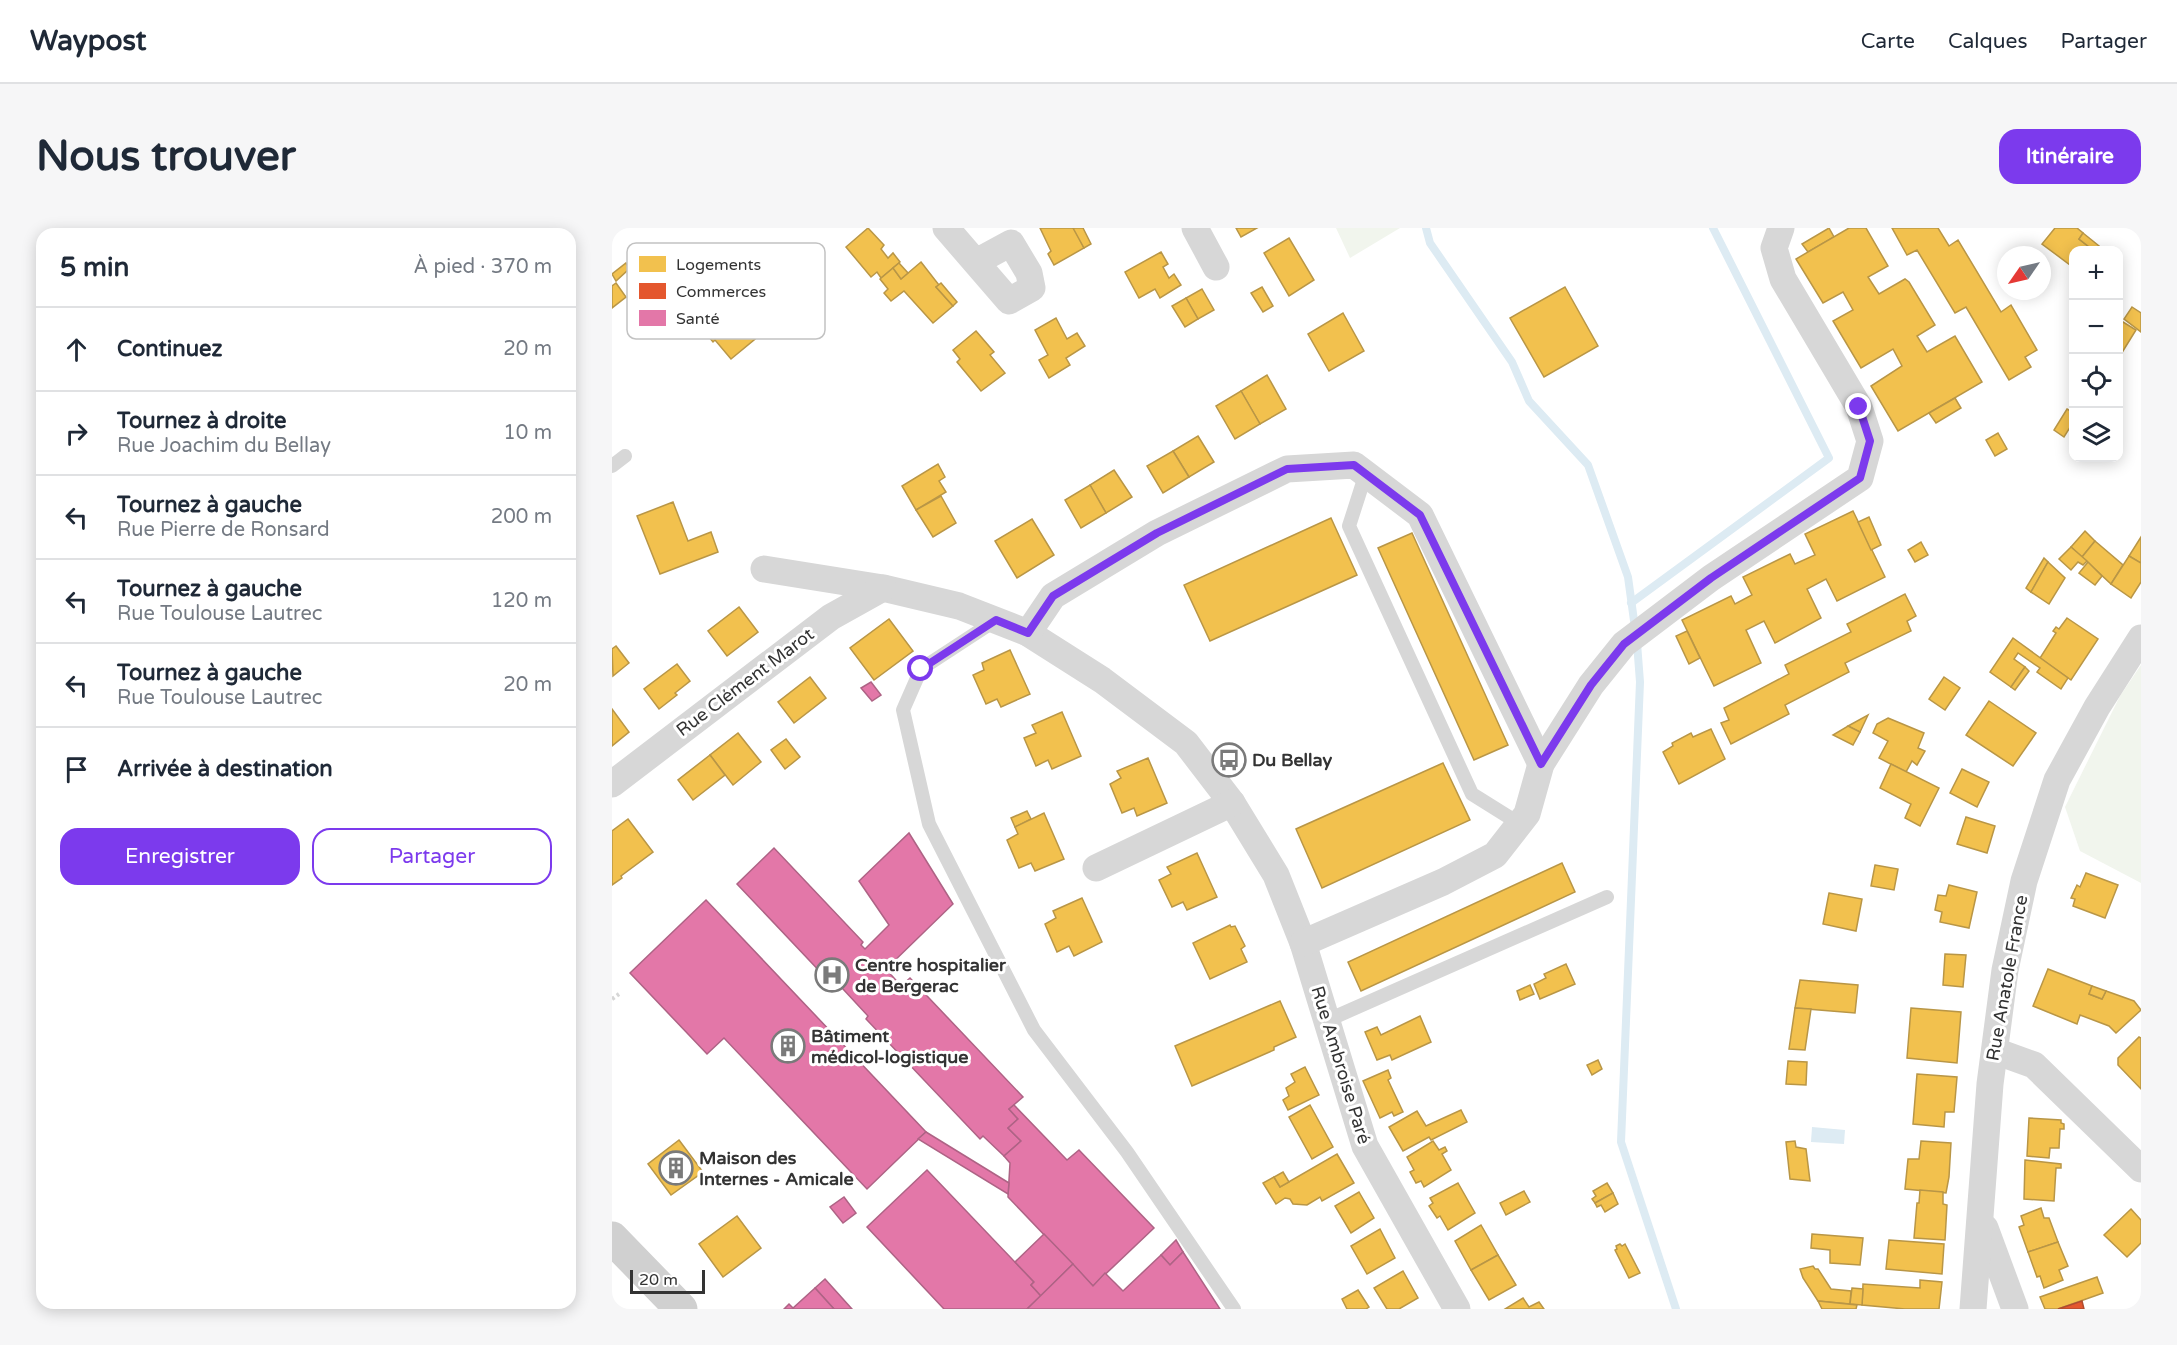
<!DOCTYPE html>
<html lang="fr">
<meta charset="utf-8">
<style>
body{margin:0;font-family:"Varela Round",sans-serif;background:#f6f6f7;color:#1f2937}
.controls{position:absolute;right:18px;top:18px;display:grid;overflow:hidden;border-radius:12px;box-shadow:0 3px 15px #0003}
.controls button{width:54px;height:54px;display:grid;place-items:center;padding:0;border:0;border-bottom:2px solid #e0e1e3;background:#fff;color:#1f2937;font:30px sans-serif}
.compass{position:absolute;left:1385px;top:18px;width:54px;height:54px;border-radius:50%;background:#fff;box-shadow:0 3px 15px #0003;rotate:236deg}
.scale{position:absolute;left:18px;bottom:15px;width:75px;box-sizing:border-box;padding-left:6px;border:3px solid #333;border-top:0;font-size:16px;line-height:21px;white-space:nowrap;color:#333;-webkit-text-stroke:4px #fff;paint-order:stroke}
.stop{position:absolute;width:18px;height:18px;margin:-14px;border:4px solid #7c3aed;border-radius:50%;background:#fff}
.stop.end{background:#7c3aed;border-color:#fff;box-shadow:0 2px 6px #0008}
.list{margin:0;padding:0;list-style:none}
h2{display:flex;justify-content:space-between;align-items:center;height:78px;margin:0;padding:0 24px;font-size:26px}
h2 small{font-size:20px;font-weight:400;color:#747a83}
.list li{display:grid;grid-template-columns:39px 1fr auto;gap:18px;align-items:center;box-sizing:border-box;height:84px;padding:0 24px;border-top:2px solid #e0e1e3}
.list b{display:block;font-size:22px;white-space:nowrap}
.list p{margin:0;font-size:20px;white-space:nowrap;color:#747a83}
.list em{font-size:20px;font-style:normal;color:#747a83}
.actions{display:flex;gap:12px;padding:18px 24px}
.actions a{flex:1;padding:14px 0;border:2px solid #7c3aed;border-radius:18px;text-align:center;font-size:21px;color:#7c3aed}
.actions .main{background:#7c3aed;color:#fff}
.icon{flex:none;width:33px;height:33px;fill:none;stroke:currentColor;stroke-width:2;stroke-linecap:round;stroke-linejoin:round}
.map{position:relative;flex:none;width:1529px;height:1081px;overflow:hidden;border-radius:18px}
header{display:flex;align-items:center;gap:36px;box-sizing:border-box;height:84px;padding:0 30px;background:#fff;border-bottom:2px solid #e0e1e3}
header strong{font-size:28px}
nav{display:flex;gap:33px;margin-inline-start:auto;font-size:21px}
.intro{display:flex;align-items:center;justify-content:space-between;box-sizing:border-box;height:144px;padding:0 36px}
h1{margin:0;font-size:42px}
.button{padding:15px 27px;border-radius:18px;background:#7c3aed;color:#fff;font-size:21px;font-weight:700}
main{display:flex;gap:36px;padding:0 36px}
aside{flex:1;background:#fff;border-radius:18px;box-shadow:0 3px 15px #0003}
.map>svg:first-child{display:block}
</style>
<header>
<strong>Waypost</strong>
<nav><a>Carte</a><a>Calques</a><a>Partager</a></nav>
</header>
<div class="intro"><h1>Nous trouver</h1><a class="button">Itinéraire</a></div>
<main>
<aside>
<h2>5 min<small>À pied · 370 m</small></h2>
<ul class="list">
<li><svg class="icon" aria-label="ahead" viewBox="0 0 24 24"><path d="M12 20V5M6 11l6-6 6 6"/></svg><div><b>Continuez</b></div><em>20 m</em></li>
<li><svg class="icon" aria-label="right" viewBox="0 0 24 24"><path d="M7 20v-9h11M14 6l5 5-5 5"/></svg><div><b>Tournez à droite</b><p>Rue Joachim du Bellay</p></div><em>10 m</em></li>
<li><svg class="icon" aria-label="left" viewBox="0 0 24 24"><path d="M17 20v-9H6M10 6l-5 5 5 5"/></svg><div><b>Tournez à gauche</b><p>Rue Pierre de Ronsard</p></div><em>200 m</em></li>
<li><svg class="icon" aria-label="left" viewBox="0 0 24 24"><path d="M17 20v-9H6M10 6l-5 5 5 5"/></svg><div><b>Tournez à gauche</b><p>Rue Toulouse Lautrec</p></div><em>120 m</em></li>
<li><svg class="icon" aria-label="left" viewBox="0 0 24 24"><path d="M17 20v-9H6M10 6l-5 5 5 5"/></svg><div><b>Tournez à gauche</b><p>Rue Toulouse Lautrec</p></div><em>20 m</em></li>
<li><svg class="icon" aria-label="arrive" viewBox="0 0 24 24"><path d="M6 21V4h12l-3 4 3 4H6"/></svg><div><b>Arrivée à destination</b></div></li>
</ul>
<div class="actions"><a class="main">Enregistrer</a><a>Partager</a></div>
</aside>
<div class="map">
<svg width="1529" height="1081" viewBox="0 0 1529 1081">
<rect width="100%" height="100%" fill="#fff"/>
<g fill="#f1f5ed">
<path d="M724,0H788L738,30Z"/>
<path d="M1529,437V655L1468,623L1453,579L1508,468Z"/>
</g>
<path fill="#ddebf3" d="M1200,899L1233,902L1232,916L1199,914Z"/>
<g fill="#f2c14e" stroke="#b99646" stroke-width="1.5">
<path d="M256,0L272,17L269,21L276,30L281,25L288,34L269,50L265,44L259,49L234,19Z"/>
<path d="M428,0H462L472,20L442,37L436,26L439,23Z"/>
<path d="M461,0H471L479,16L472,20Z"/>
<path d="M624,0H645L629,9Z"/>
<path d="M1217,0L1222,9L1196,24L1190,16Z"/>
<path d="M1237,0H1254L1276,38L1256,49L1267,66L1293,51L1297,54L1323,97L1305,108L1315,124L1343,108L1370,154L1286,203L1259,158L1290,138L1281,121L1249,140L1221,93L1241,82L1231,64L1211,75L1184,31Z"/>
<path d="M1280,0H1326L1337,18L1346,12L1389,84L1399,77L1425,122L1413,129L1419,139L1397,152L1354,79L1343,85L1305,22L1295,27Z"/>
<path d="M1443,0H1465L1471,5L1467,11L1481,22H1462V40L1430,16Z"/>
<path d="M1471,5L1492,22H1481L1467,11Z"/>
<path d="M677,10L702,52L677,68L652,25Z"/>
<path d="M549,24L556,36L551,39L557,50L562,46L569,57L548,70L543,61L527,70L513,44Z"/>
<path d="M79,29L131,89L138,84L153,103L119,131L103,112L101,114L67,73L63,75L47,56Z"/>
<path d="M309,34L327,57L324,59L341,78L321,95L292,63L279,73L272,65L276,61L268,51L281,40L289,51Z"/>
<path d="M14,35L17,41L4,53L0,46Z"/>
<path d="M287,35L296,45L289,51L281,40Z"/>
<path d="M4,55L14,69L0,80V58Z"/>
<path d="M329,55L345,74L341,78L324,59Z"/>
<path d="M650,59L661,78L651,84L639,65Z"/>
<path d="M953,59L986,118L932,149L898,90Z"/>
<path d="M590,61L602,82L586,91L574,70Z"/>
<path d="M574,70L586,91L573,99L560,78Z"/>
<path d="M1520,79L1529,85V104L1512,91Z"/>
<path d="M731,85L752,123L717,143L696,106Z"/>
<path d="M444,90L455,111L465,105L473,118L454,130L458,137L437,150L427,132L436,127L423,102Z"/>
<path d="M1511,94L1524,102L1506,131V100Z"/>
<path d="M364,103L382,124L378,127L393,145L369,163L345,134L348,131L341,122Z"/>
<path d="M655,147L674,181L648,196L629,163Z"/>
<path d="M629,163L648,196L623,211L604,178Z"/>
<path d="M1343,170L1349,180L1324,195L1317,185Z"/>
<path d="M1455,181L1462,185V193L1452,209L1442,202Z"/>
<path d="M1386,205L1395,221L1383,228L1374,212Z"/>
<path d="M586,208L602,234L577,249L561,223Z"/>
<path d="M561,223L577,249L551,265L535,238Z"/>
<path d="M326,236L333,249L327,253L334,264L304,282L290,258Z"/>
<path d="M502,242L520,269L494,285L478,257Z"/>
<path d="M478,257L494,285L469,300L453,272Z"/>
<path d="M329,268L344,295L321,309L304,282Z"/>
<path d="M61,274L76,313L99,304L106,324L48,346L25,288Z"/>
<path d="M1241,283L1273,349L1225,373L1214,351L1195,361L1209,390L1163,415L1152,393L1134,402L1149,435L1102,458L1070,392L1119,368L1123,376L1140,367L1131,349L1178,326L1183,336L1203,327L1193,306Z"/>
<path d="M1257,289L1269,317L1259,322L1246,294Z"/>
<path d="M719,290L745,347L598,413L572,357Z"/>
<path d="M420,291L442,327L405,350L383,313Z"/>
<path d="M1473,303L1483,313L1470,329L1459,319Z"/>
<path d="M800,305L896,517L862,532L766,320Z"/>
<path d="M1529,309V335L1517,328Z"/>
<path d="M1483,313L1511,337L1499,356L1470,329Z"/>
<path d="M1309,314L1316,327L1303,334L1296,322Z"/>
<path d="M1459,319L1475,333L1471,337L1466,334L1459,342L1447,331Z"/>
<path d="M1517,328L1529,335V354L1519,370L1499,356Z"/>
<path d="M1432,330L1436,334L1419,364L1414,360Z"/>
<path d="M1436,334L1453,350L1437,376L1419,364Z"/>
<path d="M1476,334L1490,348L1483,357L1467,345Z"/>
<path d="M1293,366L1304,388L1295,393L1299,403L1233,435L1237,444L1173,477L1177,486L1119,516L1109,495L1117,492L1112,480L1177,446L1173,437L1239,404L1235,396Z"/>
<path d="M127,379L146,404L115,428L96,403Z"/>
<path d="M1455,390L1486,411L1459,452L1428,430L1444,405L1441,403L1444,399L1447,401Z"/>
<path d="M277,391L301,423L262,452L238,420Z"/>
<path d="M1075,403L1088,430L1077,436L1064,408Z"/>
<path d="M1401,410L1456,450L1449,461L1425,444L1428,440L1406,425L1402,431L1413,439L1399,459L1378,444Z"/>
<path d="M4,418L17,435L1,448L0,421Z"/>
<path d="M398,422L418,466L389,479L385,471L374,476L361,447L372,442L370,435Z"/>
<path d="M65,436L78,453L63,465L65,467L47,481L32,461Z"/>
<path d="M1413,439L1417,443L1403,462L1399,459Z"/>
<path d="M198,449L214,470L182,495L166,474Z"/>
<path d="M1332,449L1348,460L1333,482L1317,471Z"/>
<path d="M1377,473L1424,505L1401,538L1354,507Z"/>
<path d="M0,481L17,504L0,518Z"/>
<path d="M450,484L469,528L440,541L436,532L424,538L412,510L424,505L420,497Z"/>
<path d="M1256,487L1248,504L1236,498Z"/>
<path d="M1276,490L1312,505L1306,520L1313,523L1305,537L1300,533L1294,544L1267,530L1276,513L1261,505L1265,496Z"/>
<path d="M1236,498L1248,504L1241,517L1221,507Z"/>
<path d="M1099,501L1113,531L1067,556L1051,524L1061,518L1060,515L1079,505L1081,509Z"/>
<path d="M126,505L149,534L121,557L98,527Z"/>
<path d="M174,511L188,529L173,541L159,522Z"/>
<path d="M98,527L113,547L81,572L66,552Z"/>
<path d="M536,530L555,575L525,588L522,580L510,585L498,556L509,550L505,543Z"/>
<path d="M831,535L858,592L710,660L684,601Z"/>
<path d="M1279,536L1327,560L1308,598L1293,590L1299,576L1268,560Z"/>
<path d="M1350,541L1377,554L1365,579L1338,565Z"/>
<path d="M415,583L419,591L403,599L399,590Z"/>
<path d="M432,585L452,631L423,643L419,635L407,640L395,612L406,606L403,599Z"/>
<path d="M1354,589L1383,598L1375,625L1345,616Z"/>
<path d="M16,591L41,624L9,648L10,650L0,657V603Z"/>
<path d="M585,625L605,669L575,682L571,674L560,679L547,652L559,646L555,639Z"/>
<path d="M950,635L963,664L749,763L736,734Z"/>
<path d="M1263,637L1286,641L1282,662L1259,658Z"/>
<path d="M1474,645L1506,657L1493,690L1461,678L1463,671L1459,670L1465,657L1468,659Z"/>
<path d="M1337,657L1365,664L1357,700L1328,694L1330,684L1323,682L1326,667L1334,668Z"/>
<path d="M1217,665L1250,671L1244,703L1211,696Z"/>
<path d="M470,670L490,714L462,728L457,718L445,724L433,696L444,690L441,683Z"/>
<path d="M618,697L619,699L623,698L633,718L629,721L635,734L598,751L581,715Z"/>
<path d="M1333,726L1354,727L1351,759L1331,757Z"/>
<path d="M954,736L963,756L928,771L922,756L934,750L932,746Z"/>
<path d="M1436,741L1480,758L1477,766L1490,771L1494,763L1522,773L1529,782L1504,805L1497,798L1468,787L1465,796L1421,778Z"/>
<path d="M1188,752L1246,757L1243,785L1183,780Z"/>
<path d="M918,757L922,766L908,772L905,763Z"/>
<path d="M1480,758L1494,763L1490,771L1477,766Z"/>
<path d="M668,773L684,809L662,819V822L580,858L563,818Z"/>
<path d="M1183,780L1199,781L1193,822L1177,821Z"/>
<path d="M1299,780L1349,784L1345,835L1295,830Z"/>
<path d="M808,788L819,814L780,832L778,827L765,832L753,804L765,799L769,807Z"/>
<path d="M1527,809L1529,810V861L1506,837V830Z"/>
<path d="M986,832L990,841L980,847L975,837Z"/>
<path d="M1176,833L1195,834L1194,857L1174,856Z"/>
<path d="M693,839L707,867L676,882L671,872L677,868L674,860L683,854L679,846Z"/>
<path d="M776,842L779,850L776,852L791,884L782,888L780,884L768,890L751,853Z"/>
<path d="M1305,846L1345,849L1342,884H1333L1332,899L1301,896Z"/>
<path d="M698,877L721,919L700,931L677,889Z"/>
<path d="M849,882L855,894L819,912L817,909L791,923L777,899L805,883L814,898Z"/>
<path d="M1417,890L1449,892V895L1452,896V901H1448L1447,920H1438L1437,930L1415,928Z"/>
<path d="M67,912L91,944L59,967L36,936Z"/>
<path d="M821,913L827,922L833,919L835,923L830,926L839,942L812,959L809,953L804,955L798,944L802,942L795,929Z"/>
<path d="M1183,913L1184,919L1194,921L1198,953L1178,951L1174,914Z"/>
<path d="M1309,913L1339,915L1337,949L1334,965L1293,961L1296,931H1307Z"/>
<path d="M725,926L742,955L710,973L708,969L695,977L681,976L678,971L673,970L664,976L651,955L662,949L668,959Z"/>
<path d="M1413,932L1449,936V940H1444L1442,973L1412,971Z"/>
<path d="M671,944L677,954L668,959L662,949Z"/>
<path d="M846,955L863,985L836,1002L828,988L825,990L817,978L821,975L818,970Z"/>
<path d="M995,955L1001,965L983,975L980,971L984,968L981,963Z"/>
<path d="M1308,962L1331,964V976L1335,977L1333,1012L1302,1010L1305,975H1307Z"/>
<path d="M912,963L918,974L894,987L888,975Z"/>
<path d="M747,964L762,990L739,1005L723,978Z"/>
<path d="M1001,965L1006,976L993,984L989,977L985,979L983,975Z"/>
<path d="M1429,980L1432,990H1437L1446,1014L1416,1024L1407,999L1412,997L1409,988Z"/>
<path d="M1519,981L1529,992V1015L1515,1029L1492,1007Z"/>
<path d="M125,988L149,1020L111,1049L87,1016Z"/>
<path d="M869,997L886,1027L859,1042L843,1013Z"/>
<path d="M768,1001L783,1030L755,1046L739,1018Z"/>
<path d="M1200,1006L1251,1010L1248,1037L1218,1035V1022L1199,1020Z"/>
<path d="M1277,1012L1332,1016L1330,1046L1274,1041Z"/>
<path d="M1446,1014L1456,1038L1447,1042L1451,1052L1432,1060L1428,1048L1425,1049L1416,1024Z"/>
<path d="M1008,1016L1010,1018L1013,1016L1028,1045L1017,1050L1003,1022L1005,1021L1004,1018Z"/>
<path d="M886,1027L904,1057L877,1072L859,1042Z"/>
<path d="M1201,1038L1203,1041H1206L1219,1061L1239,1063L1238,1076L1206,1073L1191,1050L1188,1041Z"/>
<path d="M791,1043L806,1070L787,1081H775L762,1060Z"/>
<path d="M1485,1049L1491,1065L1446,1081H1433L1428,1069Z"/>
<path d="M1308,1052L1330,1054L1327,1081H1293L1250,1077L1251,1056L1308,1060Z"/>
<path d="M1240,1060L1251,1061L1250,1077L1238,1076Z"/>
<path d="M746,1062L757,1079L754,1081H735L730,1071Z"/>
<path d="M911,1070L917,1079L927,1074L932,1081H893Z"/>
<path d="M1206,1073L1245,1077L1244,1081H1210Z"/>
</g>
<path fill="#e4572e" stroke="#af4c30" stroke-width="1.5" d="M1470,1073L1472,1081H1446Z"/>
<g fill="#e377a8" stroke="#ae6385" stroke-width="1.5">
<path d="M259,454L269,467L260,473L249,460Z"/>
<path d="M297,605L341,676L274,741L289,758L298,750L411,869L397,881L406,891L396,900L409,913L392,928L371,908L368,911L254,791L256,788L218,747L214,750L125,656L162,620L251,714L249,717L253,721L277,697L247,653Z"/>
<path d="M94,672L314,904L255,961L112,810L95,826L18,745Z"/>
<path d="M402,877L455,932L467,922L542,1000L481,1058L396,969L398,935L392,928L409,913L396,900L406,891L397,881Z"/>
<path d="M314,904L397,955L396,966L306,911Z"/>
<path d="M315,942L422,1054L419,1057L429,1068L415,1081H332L255,999Z"/>
<path d="M232,969L244,985L231,995L218,979Z"/>
<path d="M432,1006L461,1036L429,1068L419,1057L422,1054L403,1034Z"/>
<path d="M564,1012L571,1024L558,1037L549,1027Z"/>
<path d="M571,1024L608,1081H415L461,1036L481,1058L493,1045L511,1063L549,1027L558,1037Z"/>
<path d="M213,1051L240,1081H222L203,1060Z"/>
<path d="M203,1060L222,1081H172L177,1076L181,1080Z"/>
</g>
<g fill="none" stroke-linecap="round" stroke-linejoin="round">
<g stroke="#ddebf3" stroke-width="8">
<path d="M814,0L818,15L900,134L917,173L976,237L1016,349L1023,400"/>
<path d="M1019,375L1217,230L1101,0"/>
<path d="M1025,415L1028,454L1009,914L1064,1081"/>
</g>
<path stroke="#d6d6d6" stroke-width="4" stroke-dasharray="3 3" stroke-linecap="butt" d="M0,771L7,766"/>
<g stroke="#d7d7d7" stroke-width="14">
<path d="M0,238L13,228"/>
<path d="M754,245L737,298L860,566L908,596"/>
<path d="M384,392L309,441L291,482L317,596L422,802L515,924L622,1081"/>
<path d="M716,792L995,669"/>
</g>
<g stroke="#d7d7d7" stroke-width="27">
<path d="M334,0L397,73L420,60L417,45L399,15L364,34"/>
<path d="M583,0L604,39"/>
<path d="M152,341L271,360L347,378L416,405L490,452L574,515L620,575L664,647L691,715L753,918L845,1081"/>
<path d="M416,405L441,368L545,305L675,241L742,237L808,287L929,536"/>
<path d="M0,556L219,389L271,360"/>
<path d="M484,640L620,575"/>
<path d="M691,715L831,654L883,627L915,586L929,536L979,457L1012,416L1099,350L1248,250L1258,213L1247,179L1171,51L1162,20L1169,0"/>
<path d="M1383,823L1422,837L1529,941"/>
<path d="M1373,1000L1403,1081"/>
<path d="M1361,1081L1378,856L1393,742L1412,653L1445,552L1485,479L1529,410"/>
</g>
<path stroke="#d0d0d0" stroke-width="33" d="M0,1010L69,1081"/>
</g>
<g fill="none" stroke-linecap="round" stroke-linejoin="round">
<path stroke="#7c3aed" stroke-width="8" d="M309,441L384,392L416,405L441,368L545,305L675,241L742,237L808,287L929,536L979,457L1012,416L1099,350L1248,250L1258,213L1247,179"/>
</g>
<defs>
<symbol id="bus-ring" viewBox="-11 -11 22 22"><circle r="9.5" fill="#fff" stroke="#7a7a7a" stroke-width="1.5"/><path d="M-5-6H5V4H4V6H2V4H-2V6H-4V4H-5ZM-3.5-4V0h7V-4ZM-3.5 1.2v1.5H-2V1.2ZM2 1.2v1.5H3.5V1.2Z" fill="#7a7a7a"/></symbol>
<symbol id="hospital-ring" viewBox="-11 -11 22 22"><circle r="9.5" fill="#fff" stroke="#7a7a7a" stroke-width="1.5"/><path d="M-5-5h3v3.5h4V-5h3V5h-3V1.5h-4V5h-3Z" fill="#7a7a7a"/></symbol>
<symbol id="building-ring" viewBox="-11 -11 22 22"><circle r="9.5" fill="#fff" stroke="#7a7a7a" stroke-width="1.5"/><path d="M-4-6H4V6H1V3H-1V6H-4ZM-2.5-4.3h1.7v1.8h-1.7ZM.8-4.3h1.7v1.8H.8ZM-2.5-1h1.7V.8h-1.7ZM.8-1h1.7V.8H.8Z" fill="#7a7a7a"/></symbol>
</defs>
<g fill-rule="evenodd">
<use href="#bus-ring" x="598" y="513" width="38" height="38"/>
<use href="#hospital-ring" x="201" y="728" width="38" height="38"/>
<use href="#building-ring" x="157" y="799" width="38" height="38"/>
<use href="#building-ring" x="45" y="921" width="38" height="38"/>
</g>
<g text-anchor="middle" dominant-baseline="central" stroke-width="6" stroke-linejoin="round" paint-order="stroke">
<g font-size="18" fill="#333" stroke="#fff">
<text transform="translate(133 454) rotate(-37)">Rue Clément Marot</text>
<text transform="translate(1395 750) rotate(-80)">Rue Anatole France</text>
<text transform="translate(729 837) rotate(73)">Rue Ambroise Paré</text>
</g>
<g font-size="18" font-weight="bold" fill="#333" stroke="#fff" text-anchor="start">
<text x="640" y="532">Du Bellay</text>
<text x="243" y="737">Centre hospitalier<tspan x="243" dy="21">de Bergerac</tspan></text>
<text x="199" y="808">Bâtiment<tspan x="199" dy="21">médicol-logistique</tspan></text>
<text x="87" y="930">Maison des<tspan x="87" dy="21">Internes - Amicale</tspan></text>
</g>
</g>
<rect x="15" y="15" width="198" height="96" rx="9" fill="#fff" stroke="#c2c2c2" stroke-width="1.5"/>
<rect x="27" y="28" width="27" height="16" fill="#f2c14e"/>
<rect x="27" y="55" width="27" height="16" fill="#e4572e"/>
<rect x="27" y="82" width="27" height="16" fill="#e377a8"/>
<g font-size="16" fill="#333">
<text x="64" y="42">Logements</text>
<text x="64" y="69">Commerces</text>
<text x="64" y="96">Santé</text>
</g>
</svg>
<div class="controls">
<button>+</button>
<button>−</button>
<button><svg class="icon" aria-label="locate" viewBox="0 0 24 24"><circle cx="12" cy="12" r="6"/><path d="M12 2v4M12 18v4M2 12h4M18 12h4"/></svg></button>
<button><svg class="icon" aria-label="layers" viewBox="0 0 24 24"><path d="M12 4l9 5-9 5-9-5zM3 14l9 5 9-5"/></svg></button>
</div>
<svg class="compass" viewBox="-18 -18 36 36"><path d="M0-13l5 13h-10z" fill="#e53935"/><path d="M0 13l5-13h-10z" fill="#747a83"/></svg>
<div class="scale">20 m</div>
<div class="stop" style="left:309px;top:441px"></div>
<div class="stop end" style="left:1247px;top:179px"></div>
</div>
</main>
